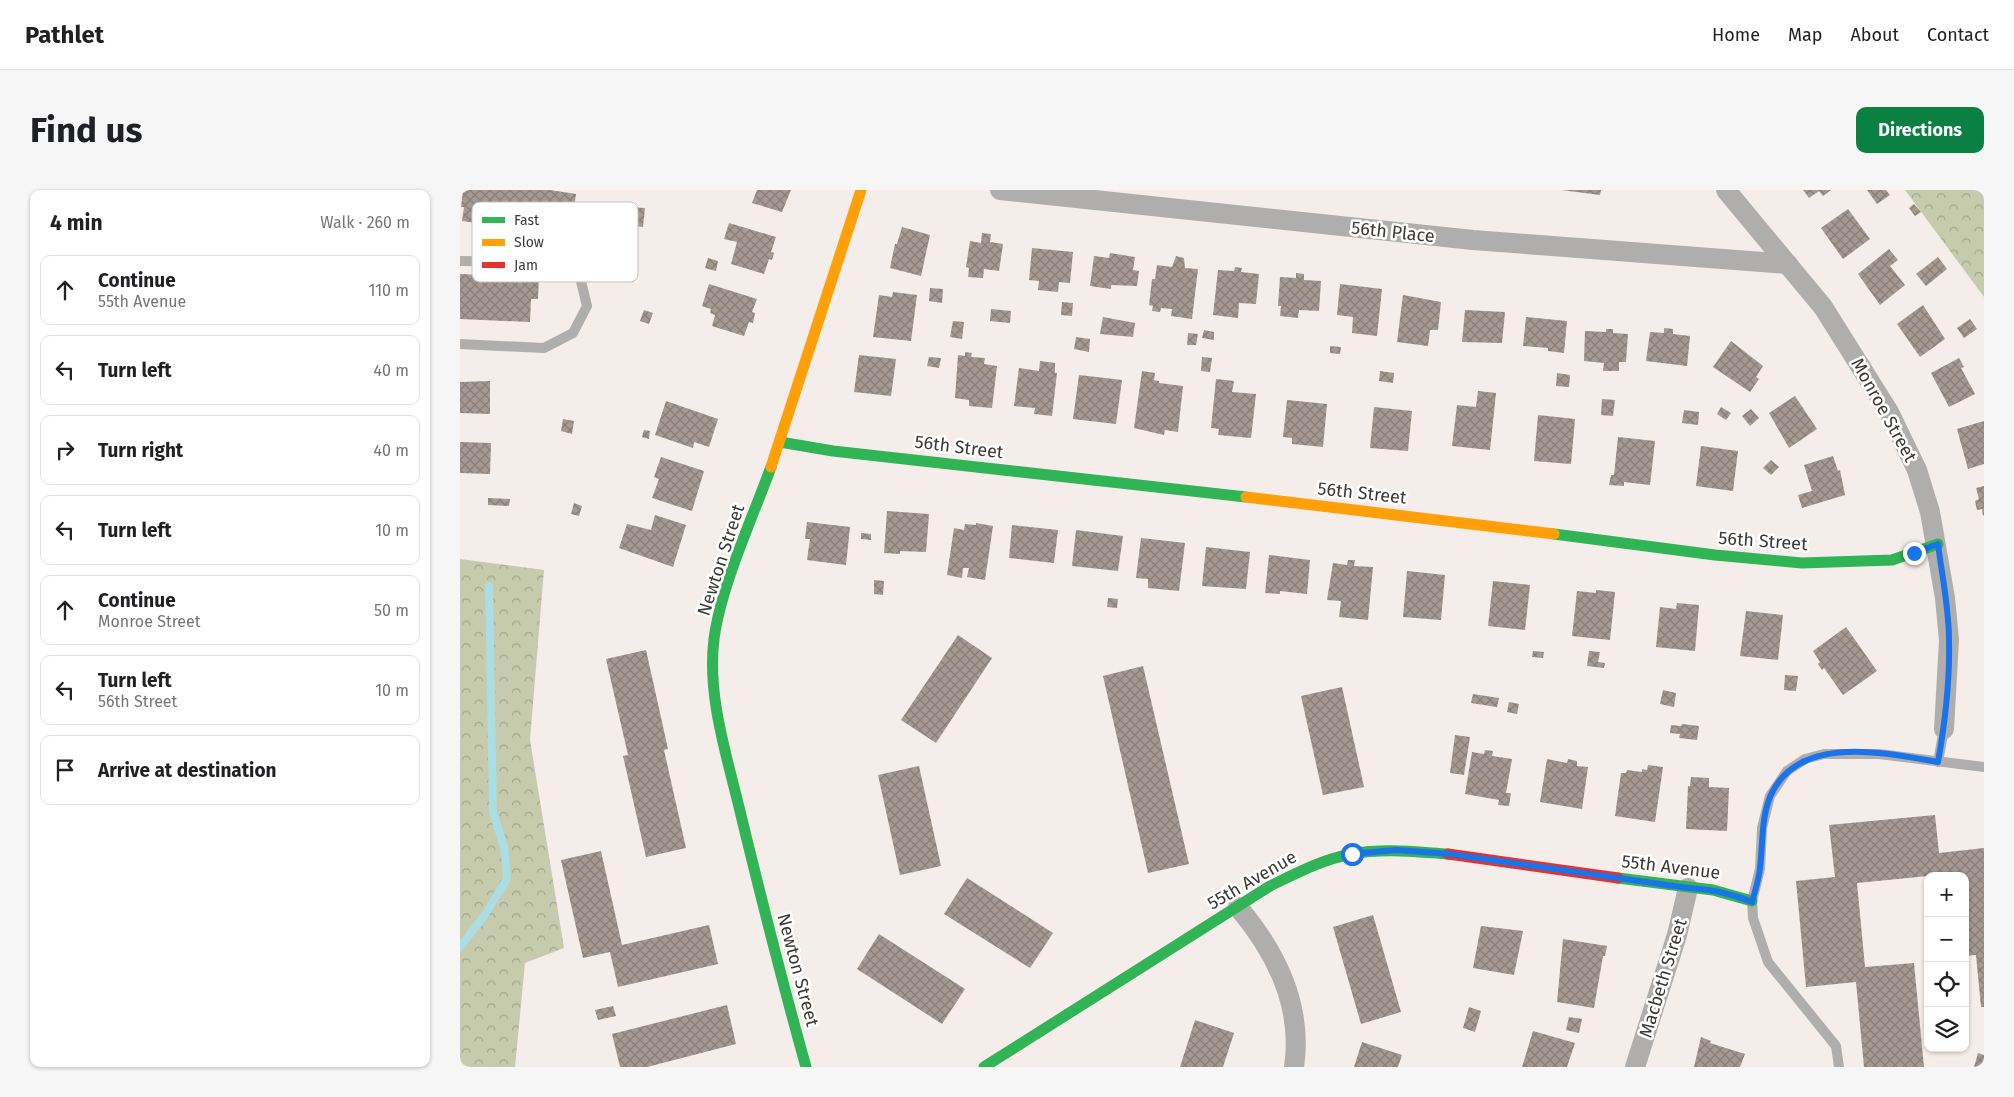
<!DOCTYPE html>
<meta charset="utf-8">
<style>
body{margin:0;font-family:"Fira Sans",sans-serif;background:#f6f6f6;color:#202124}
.controls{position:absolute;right:15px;bottom:15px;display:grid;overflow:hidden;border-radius:10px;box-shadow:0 1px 4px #0004}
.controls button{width:45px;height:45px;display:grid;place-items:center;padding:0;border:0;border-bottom:1px solid #e0e0e0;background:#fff;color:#202124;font:25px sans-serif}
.stop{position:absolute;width:15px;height:15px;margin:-11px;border:4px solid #1a73e8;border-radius:50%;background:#fff}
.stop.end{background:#1a73e8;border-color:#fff;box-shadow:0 1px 5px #0008}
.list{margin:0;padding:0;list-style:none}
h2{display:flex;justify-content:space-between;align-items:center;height:65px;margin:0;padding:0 20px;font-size:21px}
h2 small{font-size:16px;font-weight:400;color:#757577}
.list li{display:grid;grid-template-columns:32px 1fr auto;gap:15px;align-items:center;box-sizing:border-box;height:70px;margin:0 10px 10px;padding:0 10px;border:1px solid #e0e0e0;border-radius:10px}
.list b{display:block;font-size:19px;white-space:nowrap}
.list p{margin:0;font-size:16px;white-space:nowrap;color:#757577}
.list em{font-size:16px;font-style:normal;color:#757577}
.icon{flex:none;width:28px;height:28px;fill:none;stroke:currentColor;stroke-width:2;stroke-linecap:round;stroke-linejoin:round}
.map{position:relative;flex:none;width:1524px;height:877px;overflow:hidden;border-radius:10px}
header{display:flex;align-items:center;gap:30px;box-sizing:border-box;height:70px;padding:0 25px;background:#fff;border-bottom:1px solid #e0e0e0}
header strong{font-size:24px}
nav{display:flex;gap:28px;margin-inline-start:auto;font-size:18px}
.intro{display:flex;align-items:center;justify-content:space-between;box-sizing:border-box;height:120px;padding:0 30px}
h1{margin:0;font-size:35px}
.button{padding:12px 22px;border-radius:10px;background:#0b8043;color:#fff;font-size:18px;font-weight:700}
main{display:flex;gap:30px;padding:0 30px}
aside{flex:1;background:#fff;border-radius:10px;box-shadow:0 1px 4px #0004}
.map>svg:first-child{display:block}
</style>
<header>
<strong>Pathlet</strong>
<nav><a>Home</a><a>Map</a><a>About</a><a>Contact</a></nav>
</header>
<div class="intro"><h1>Find us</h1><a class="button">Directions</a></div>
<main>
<aside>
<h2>4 min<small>Walk · 260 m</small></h2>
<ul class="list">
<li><svg class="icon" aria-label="ahead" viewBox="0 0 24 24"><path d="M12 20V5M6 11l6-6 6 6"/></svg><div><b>Continue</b><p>55th Avenue</p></div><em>110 m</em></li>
<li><svg class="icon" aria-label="left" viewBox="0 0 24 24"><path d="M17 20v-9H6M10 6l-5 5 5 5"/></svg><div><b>Turn left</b></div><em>40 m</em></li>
<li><svg class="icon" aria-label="right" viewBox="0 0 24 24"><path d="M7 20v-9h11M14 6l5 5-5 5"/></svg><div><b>Turn right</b></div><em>40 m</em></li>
<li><svg class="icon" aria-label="left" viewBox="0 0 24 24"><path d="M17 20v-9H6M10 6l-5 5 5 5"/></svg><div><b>Turn left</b></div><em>10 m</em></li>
<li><svg class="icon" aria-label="ahead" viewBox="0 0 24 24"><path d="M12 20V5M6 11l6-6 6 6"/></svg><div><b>Continue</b><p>Monroe Street</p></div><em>50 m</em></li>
<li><svg class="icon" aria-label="left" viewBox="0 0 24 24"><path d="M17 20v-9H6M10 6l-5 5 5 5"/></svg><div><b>Turn left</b><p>56th Street</p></div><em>10 m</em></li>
<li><svg class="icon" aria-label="arrive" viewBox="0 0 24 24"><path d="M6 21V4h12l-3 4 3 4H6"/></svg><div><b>Arrive at destination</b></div></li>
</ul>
</aside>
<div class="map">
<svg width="1524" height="877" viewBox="0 0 1524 877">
<defs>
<pattern id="forest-crowns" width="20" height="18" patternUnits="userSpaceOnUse" patternTransform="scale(1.25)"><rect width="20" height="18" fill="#c5cbac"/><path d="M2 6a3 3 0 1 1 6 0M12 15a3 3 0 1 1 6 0" fill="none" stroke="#a1a68d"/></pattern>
<pattern id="building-cross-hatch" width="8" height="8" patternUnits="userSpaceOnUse" patternTransform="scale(1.25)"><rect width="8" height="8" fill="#a59992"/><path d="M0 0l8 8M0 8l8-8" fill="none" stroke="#887e78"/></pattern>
</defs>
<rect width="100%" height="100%" fill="#f4ede9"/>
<g fill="url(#forest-crowns)">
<path d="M1445,0H1524V107Z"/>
<path d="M0,369L84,380L70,550L104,758L65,773L55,877H0Z"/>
</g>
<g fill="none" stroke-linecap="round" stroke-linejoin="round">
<path stroke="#aadde4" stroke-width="8" d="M0,757L24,726L47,689L44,657L33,622L29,396"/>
</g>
<g fill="url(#building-cross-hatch)">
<path d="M3,0H90L116,4L110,46L2,31L4,17H1Z"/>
<path d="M297,0H331L322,22L292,13Z"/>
<path d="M1101,0H1141L1140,5Z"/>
<path d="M1343,0H1371L1363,6L1359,1L1349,8Z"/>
<path d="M1407,0H1426L1430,5L1417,14Z"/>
<path d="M1454,14L1461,22L1455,26L1449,18Z"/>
<path d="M168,17L185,18L183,37L166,35Z"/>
<path d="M1388,19L1410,49L1383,69L1361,38Z"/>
<path d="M269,33L316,47L311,62L314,63L312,70L309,69L304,84L271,74L277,52L264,49Z"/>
<path d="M442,37L470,45L461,86L430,78L435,54H437Z"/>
<path d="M522,43L531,44L530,52L543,54L539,81L524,79L523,88L508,87L509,78L506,77L510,51L521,53Z"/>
<path d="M572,58L613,62L610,93L599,92L598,102L578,100L579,91L569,90Z"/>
<path d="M1429,59L1438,70L1430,76L1445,95L1420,115L1398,84Z"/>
<path d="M650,63L675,67L673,80L679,81L677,96L651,95V99L630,96L634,66L649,68Z"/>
<path d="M716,66L724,68L725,78L738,79L732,129L711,126L712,119L701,118L700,122L692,121L693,116L689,115L692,89H695L697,75L712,77Z"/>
<path d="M1478,67L1487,79L1466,96L1456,84Z"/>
<path d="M248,68L258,71L256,81L245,78Z"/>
<path d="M775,77L782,78L781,82L799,84L796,114L779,113L778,128L753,125L758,80L774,81Z"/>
<path d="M836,83L844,84V90L861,91L859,121L839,120L838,128L820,126L821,116H818L820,87L836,88Z"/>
<path d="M0,84L79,87L78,109H71L70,132L0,129Z"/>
<path d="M249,94L297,109L292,122L295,123L293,133L289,132L284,146L252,136L255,125L250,123L251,119L242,116Z"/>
<path d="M880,94L922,99L917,146L892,143L893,127L877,125Z"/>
<path d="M470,98L483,99L482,113L469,111Z"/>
<path d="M433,102L457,105L451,151L413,147L419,105L432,107Z"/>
<path d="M943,105L981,112L978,140H970L968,156L937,152Z"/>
<path d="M602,112L613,113L612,126L601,125Z"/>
<path d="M1463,115L1485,149L1460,167L1437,134Z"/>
<path d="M531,119L551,121L550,133L530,131Z"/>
<path d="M184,120L193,123L189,134L180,131Z"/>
<path d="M1005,120L1045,122L1042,153L1002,152Z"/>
<path d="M643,127L675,133L673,147L640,144Z"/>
<path d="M1066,127L1107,131L1104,163L1088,161V158L1063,156Z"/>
<path d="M1510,129L1517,139L1504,148L1497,138Z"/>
<path d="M493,131L504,132L502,149L490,147Z"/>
<path d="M1204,138L1213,139V144L1230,146L1227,176L1186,171L1190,142L1204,143Z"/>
<path d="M1146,139H1153V143L1168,144L1166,172H1159V181H1143L1144,173L1124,171L1125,141L1146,142Z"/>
<path d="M744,140L754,142V150L742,148Z"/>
<path d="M728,143L738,144L736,155H727Z"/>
<path d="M616,147L630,149L629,162L614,159Z"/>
<path d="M1271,151L1303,176L1296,187L1299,189L1290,202L1253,177Z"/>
<path d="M870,156L881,157L880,164L870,163Z"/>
<path d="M505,162L512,163L511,167L525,168L524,174L537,176L532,218L509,216V210L495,208L498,165L505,166Z"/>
<path d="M399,165L436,169L431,206L394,202Z"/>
<path d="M469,167L481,168L479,178L467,176Z"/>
<path d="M742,167L752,168L750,182L741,181Z"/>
<path d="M1499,168L1504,177L1501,178L1515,204L1489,217L1471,183Z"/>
<path d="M580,171L595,173V183H597L592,226L574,224L575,218L554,216L559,178L579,181Z"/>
<path d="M682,181L695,183L694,190L699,191V193L723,196L718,242L705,240L704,245L674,238Z"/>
<path d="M920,181L934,183L933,193L919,191Z"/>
<path d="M1097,183L1110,185L1109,197L1096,196Z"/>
<path d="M619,185L662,190L656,234L613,229Z"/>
<path d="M756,189L774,191L772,202L796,204L791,248L758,245L759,239L751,238Z"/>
<path d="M30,191V224L0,223V192Z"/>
<path d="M1018,201L1036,203L1030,260L992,256L997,215L1016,217Z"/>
<path d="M1335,206L1357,239L1329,258L1309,223Z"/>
<path d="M1142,209L1155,210L1153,226L1141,225Z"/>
<path d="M827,210L867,214L863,257L832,254V248L823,247Z"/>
<path d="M206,211L258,229L249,257L234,252L233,258L195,245Z"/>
<path d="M914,217L952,221L948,261L910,258Z"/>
<path d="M1261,217L1271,223L1266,230L1257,224Z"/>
<path d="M1291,219L1299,228L1290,236L1282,226Z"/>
<path d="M1224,220L1239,222L1238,235L1222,233Z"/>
<path d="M1078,225L1115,229L1111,274L1074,271Z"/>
<path d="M103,229L114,231L112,244L101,241Z"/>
<path d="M1524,231V274L1508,279L1497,239Z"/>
<path d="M184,240L190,241L189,249L182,247Z"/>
<path d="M1158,247L1195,251L1190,295L1164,292V296L1149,295L1151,285H1154Z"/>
<path d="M0,252L31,253L30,284L0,283Z"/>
<path d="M1241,256L1278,261L1273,301L1236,296Z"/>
<path d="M1373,266L1378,281L1380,280L1385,305L1342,318L1338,305L1352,301L1344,275Z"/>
<path d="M201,267L244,281L232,321L192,308L199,289L194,287Z"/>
<path d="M1311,270L1319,277L1311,285L1303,278Z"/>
<path d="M1524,296V325L1523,326L1522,319L1517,320L1515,311L1519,309L1516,298Z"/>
<path d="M28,308L50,309L49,316L28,315Z"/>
<path d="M114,313L122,316L119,326L111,324Z"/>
<path d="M427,321L469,324L466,362L440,361V364L424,363Z"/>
<path d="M195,325L226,335L213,377L159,358L167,334L191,340Z"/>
<path d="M347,332L390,337L386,375L347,370L350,349H345Z"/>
<path d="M516,333L533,336L525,390L507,387L509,378H503L502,388L487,385L494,338L504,340L505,334L516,335Z"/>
<path d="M552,335L598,340L594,373L549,368Z"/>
<path d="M616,340L663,346L658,381L612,376Z"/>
<path d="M401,343L411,344V350L401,349Z"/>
<path d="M681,348L725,353L719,401L688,398V389L676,388Z"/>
<path d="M746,357L790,362L786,399L742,396Z"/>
<path d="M809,365L850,370L847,404L820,401V404L805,403Z"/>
<path d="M888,370H895L894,376L913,377L908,430L879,427L881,411L867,410L873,373L887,375Z"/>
<path d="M947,381L985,385L981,430L943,427Z"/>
<path d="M414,390L424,391L423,405L414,404Z"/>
<path d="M1033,391L1070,395L1065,440L1028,436Z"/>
<path d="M1136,400L1155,402L1150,450L1112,446L1117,401L1136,403Z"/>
<path d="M648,408L658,409L657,418L647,417Z"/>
<path d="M1217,413L1239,415L1235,461L1196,457L1200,417L1216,419Z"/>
<path d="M1286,421L1323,425L1318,470L1280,466Z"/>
<path d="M1386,437L1417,481L1383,505L1364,478L1362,480L1358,474L1360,472L1353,461Z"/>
<path d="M498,445L532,468L476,553L441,530Z"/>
<path d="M186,460L208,559L204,560L226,658L186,667L163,566L168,565L146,469Z"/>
<path d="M1073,461L1084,462L1083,468L1072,467Z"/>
<path d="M1129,461L1140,462L1138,472L1145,473L1144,478L1127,476Z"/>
<path d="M683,476L729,674L688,683L643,486Z"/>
<path d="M1325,485L1338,486L1336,501L1324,500Z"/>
<path d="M882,497L904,597L863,605L841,506Z"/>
<path d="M1203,500L1216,503L1214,517L1200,514Z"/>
<path d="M1013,504L1039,508L1037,517L1011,513Z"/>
<path d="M1049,512L1059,514L1057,524L1047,522Z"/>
<path d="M1222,534L1239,536L1237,550L1219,548L1220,544L1210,543L1211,535L1221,536Z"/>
<path d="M995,545L1010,547L1004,585L990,583Z"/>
<path d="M1025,560L1033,561L1032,566L1052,569L1046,603H1051L1049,616L1038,615L1039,610L1005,604L1012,562L1024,564Z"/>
<path d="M1087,569L1107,573L1108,569L1117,571V576L1128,577L1122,619L1080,612Z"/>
<path d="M1188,575L1203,577L1195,632L1155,626L1161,583H1166L1167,580L1182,582V579L1187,580Z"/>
<path d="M459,576L481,676L440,685L418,585Z"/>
<path d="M1231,587L1249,588V597L1269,598L1267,641L1226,639L1228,596H1230Z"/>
<path d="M1475,625L1479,663L1524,658V817H1521L1516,765L1505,766V686H1468L1397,693L1405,777L1454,773L1464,877H1404L1396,792L1346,797L1336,691L1375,687L1369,635Z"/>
<path d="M141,661L162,755L249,735L258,774L158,797L150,762L123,768L101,670Z"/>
<path d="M507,688L593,743L570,778L484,724Z"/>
<path d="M913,725L941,822L901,834L873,737Z"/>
<path d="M1021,736L1063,741L1054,785L1013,778Z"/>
<path d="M419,744L505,799L482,834L397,779Z"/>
<path d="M1103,749L1147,756L1145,766H1143L1134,818L1097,812Z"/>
<path d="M267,815L276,854L187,877H160L152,844Z"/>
<path d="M153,816L156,826L138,830L135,820Z"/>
<path d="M1009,817L1021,821L1015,842L1003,838Z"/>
<path d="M1109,827L1122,829L1119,843L1106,840Z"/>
<path d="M735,830L774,843L763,877H720Z"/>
<path d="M1073,841L1115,853L1107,877H1062Z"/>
<path d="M1241,847L1251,851L1250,853L1285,864L1280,877H1234Z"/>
<path d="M902,852L942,865L938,877H894Z"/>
<path d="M1518,863L1524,865V877H1514Z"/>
</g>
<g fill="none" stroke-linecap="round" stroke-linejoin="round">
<g stroke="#afaead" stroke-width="10">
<path d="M0,71L100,72L120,87L127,116L113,143L84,158L0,154"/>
<path d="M1478,572L1484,539"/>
<path d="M1379,877L1376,856L1308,772L1293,728L1292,711L1300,679L1302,638L1310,606L1327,581L1345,569L1364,564H1419L1524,577"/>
</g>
<g stroke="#afaead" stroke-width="20">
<path d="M540,0L1013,50L1328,74"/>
<path d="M1266,0L1363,117L1429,222L1457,280L1470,322L1485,408L1489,450L1484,539"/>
<path d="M778,717C816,762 843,817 834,877"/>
<path d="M1175,877L1217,745L1228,698"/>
</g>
<g stroke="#30b455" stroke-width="11">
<path d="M320,252L373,261L786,307"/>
<path d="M311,277C292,329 261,396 254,449C247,505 266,563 279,617C300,704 322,791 346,877"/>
<path d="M1094,344L1255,365L1342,373L1432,370L1478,354"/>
<path d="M1158,688L1253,700L1292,711"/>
<path d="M524,877L810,696C837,683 863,669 892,664C924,658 956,662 988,664"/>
</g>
<g stroke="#ff9f0a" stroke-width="11">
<path d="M311,277L401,0"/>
<path d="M786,307L1094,344"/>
</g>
<path stroke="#e5322d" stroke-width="11" d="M988,664L1158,688"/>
</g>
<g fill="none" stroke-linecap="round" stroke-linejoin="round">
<path stroke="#1a73e8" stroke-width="6" d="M892,664L936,660L990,664L1228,698C1252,699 1270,703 1292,712C1295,701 1299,689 1300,678C1303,654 1301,629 1310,607C1337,543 1425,563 1478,572C1485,533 1490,490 1489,450C1489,418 1482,386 1478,354L1454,363"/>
</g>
<g text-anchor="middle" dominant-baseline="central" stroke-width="5" stroke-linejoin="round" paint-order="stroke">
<g font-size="18" fill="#3d3835" stroke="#fff">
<text transform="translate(933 42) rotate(6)">56th Place</text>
<text transform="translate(1424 220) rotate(61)">Monroe Street</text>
<text transform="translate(499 257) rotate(7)">56th Street</text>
<text transform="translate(902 303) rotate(6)">56th Street</text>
<text transform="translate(1303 351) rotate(4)">56th Street</text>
<text transform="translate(261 370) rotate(-72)">Newton Street</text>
<text transform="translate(1211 677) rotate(7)">55th Avenue</text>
<text transform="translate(792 690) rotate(-30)">55th Avenue</text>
<text transform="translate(338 780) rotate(75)">Newton Street</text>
<text transform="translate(1203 788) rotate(-73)">Macbeth Street</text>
</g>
</g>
<rect x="12" y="12" width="166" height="80" rx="8" fill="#fff" stroke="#c5c3c2" stroke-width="1"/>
<rect x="22" y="27" width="23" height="6" fill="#30b455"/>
<rect x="22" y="49" width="23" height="7" fill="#ff9f0a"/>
<rect x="22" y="72" width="23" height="6" fill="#e5322d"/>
<g font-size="14" fill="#3d3835">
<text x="54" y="35">Fast</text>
<text x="54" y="57">Slow</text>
<text x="54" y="80">Jam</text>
</g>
</svg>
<div class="controls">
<button>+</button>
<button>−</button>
<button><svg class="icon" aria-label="locate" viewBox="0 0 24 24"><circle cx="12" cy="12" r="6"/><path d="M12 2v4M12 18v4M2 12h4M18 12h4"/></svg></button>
<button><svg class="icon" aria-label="layers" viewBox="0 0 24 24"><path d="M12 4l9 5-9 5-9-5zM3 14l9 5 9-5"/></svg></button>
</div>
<div class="stop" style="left:892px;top:664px"></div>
<div class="stop end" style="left:1454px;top:363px"></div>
</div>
</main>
